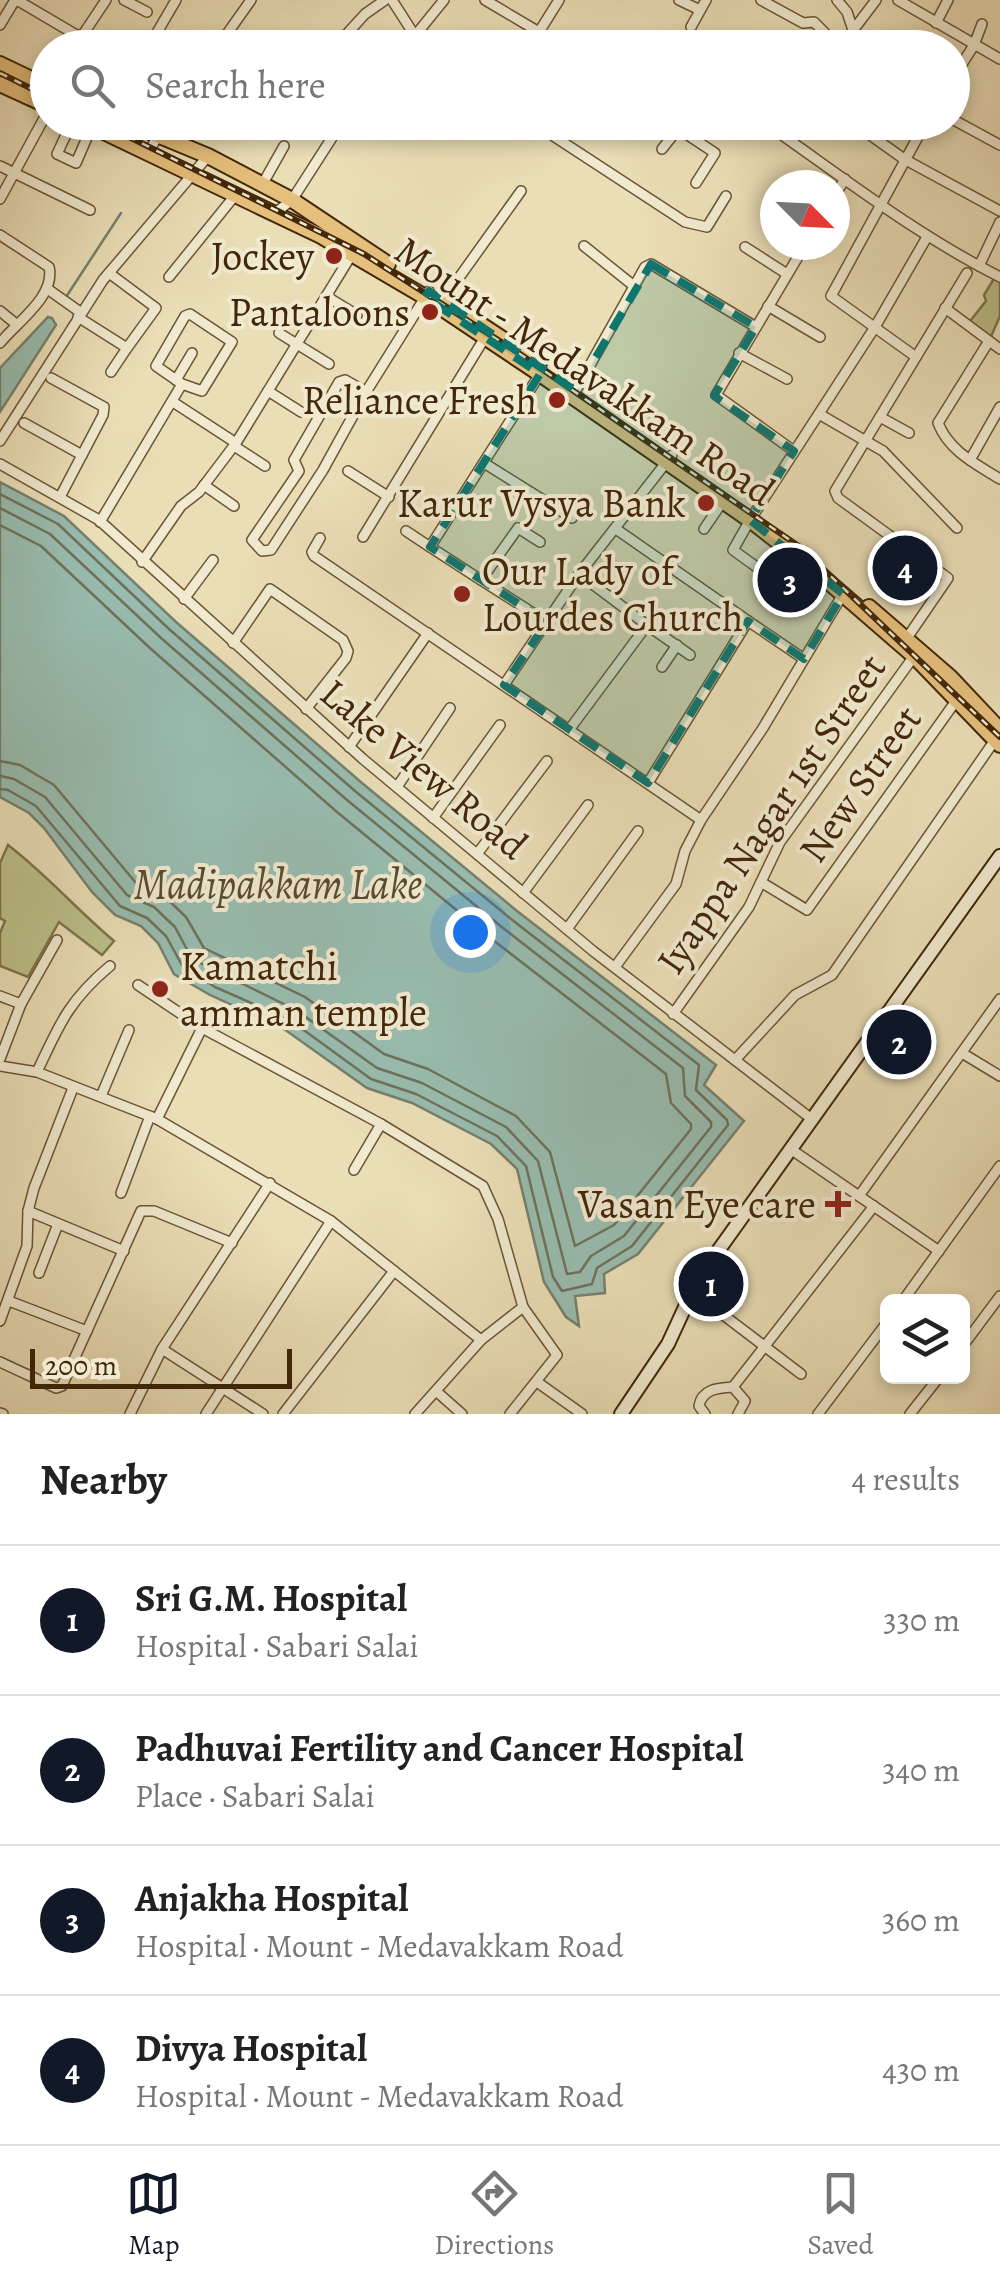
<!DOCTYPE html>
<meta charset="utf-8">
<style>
body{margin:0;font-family:Alegreya,serif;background:#f6f6f6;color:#222}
.controls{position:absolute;right:30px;bottom:30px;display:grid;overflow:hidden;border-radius:15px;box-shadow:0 5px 15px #0003}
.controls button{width:90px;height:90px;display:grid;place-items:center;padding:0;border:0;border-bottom:2px solid #e0e0e0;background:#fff;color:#222;font:50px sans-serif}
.compass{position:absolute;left:760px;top:170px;width:90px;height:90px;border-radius:50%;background:#fff;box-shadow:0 5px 15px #0003;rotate:114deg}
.scale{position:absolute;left:30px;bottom:25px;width:262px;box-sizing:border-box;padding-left:10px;border:5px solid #422708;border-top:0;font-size:28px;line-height:35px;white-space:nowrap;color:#422708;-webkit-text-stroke:8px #f1ead0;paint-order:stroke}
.you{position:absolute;left:470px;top:932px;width:35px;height:35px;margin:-25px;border:8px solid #fff;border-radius:50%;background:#1a73e8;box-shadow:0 0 0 15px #1a73e833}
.badge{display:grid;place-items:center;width:65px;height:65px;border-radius:50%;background:#111827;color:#fff;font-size:32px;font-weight:700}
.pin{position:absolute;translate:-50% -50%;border:5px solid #fff;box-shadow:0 2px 10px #0006}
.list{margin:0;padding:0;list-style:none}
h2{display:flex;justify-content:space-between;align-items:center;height:130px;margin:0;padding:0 40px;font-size:42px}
h2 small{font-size:32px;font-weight:400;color:#767676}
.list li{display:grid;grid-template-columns:65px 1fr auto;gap:30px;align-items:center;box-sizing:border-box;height:150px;padding:0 40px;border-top:2px solid #e0e0e0}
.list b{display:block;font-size:38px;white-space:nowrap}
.list p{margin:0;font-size:32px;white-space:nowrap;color:#767676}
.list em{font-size:32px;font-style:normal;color:#767676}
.icon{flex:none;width:55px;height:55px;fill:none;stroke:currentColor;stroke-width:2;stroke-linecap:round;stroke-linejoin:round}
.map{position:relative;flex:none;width:1000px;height:1414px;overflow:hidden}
.search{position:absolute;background:#fff;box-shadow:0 5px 15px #0003;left:30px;right:30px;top:30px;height:110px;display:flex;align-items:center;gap:25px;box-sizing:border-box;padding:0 35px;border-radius:55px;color:#767676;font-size:38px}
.sheet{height:730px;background:#fff}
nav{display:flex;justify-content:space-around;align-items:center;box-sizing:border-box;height:140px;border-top:2px solid #e0e0e0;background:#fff;font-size:28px;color:#767676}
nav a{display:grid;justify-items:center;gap:5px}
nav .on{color:#111827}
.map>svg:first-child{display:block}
</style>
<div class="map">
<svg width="1000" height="1414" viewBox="0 0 1000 1414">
<rect width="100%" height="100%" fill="#eadeb7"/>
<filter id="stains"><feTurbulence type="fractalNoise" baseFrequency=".002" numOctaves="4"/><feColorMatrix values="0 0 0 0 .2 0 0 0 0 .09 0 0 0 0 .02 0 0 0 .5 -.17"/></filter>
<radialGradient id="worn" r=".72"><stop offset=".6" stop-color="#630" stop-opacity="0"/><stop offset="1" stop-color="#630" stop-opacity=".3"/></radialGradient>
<g fill="#bcc08a" stroke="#7f7449" stroke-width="2.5">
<path d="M995,277L1000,280V316L989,341L967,325L986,301L984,295Z"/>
<path d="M8,845C46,874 77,910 114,941L102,955L59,922L28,977L0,966V933L5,921L0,918V863Z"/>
</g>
<g fill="#98bcaf" stroke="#76806c" stroke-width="2.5">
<path d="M48,317L52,318L56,325L0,412V368Z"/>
<path d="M0,482L64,516L176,622L362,783L517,911L716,1065L704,1085L744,1121L638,1254L604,1274L605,1293L575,1296L579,1326L566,1317L544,1282L517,1169L491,1144L412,1103L367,1088L284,1029L210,995L174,974L158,943L141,926L115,915L92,892L44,828L29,813L0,797Z"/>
</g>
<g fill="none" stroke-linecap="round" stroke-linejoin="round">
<g stroke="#6d725c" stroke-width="2.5">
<path d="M0,494L58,524L169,629L355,791L511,919L699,1065L696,1090L727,1120L728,1125L632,1246L597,1268L592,1284L562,1291L553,1277L526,1166L497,1136L416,1094L371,1079L290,1020L215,987L183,967L166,936L147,918L120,906L36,806L8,790L0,789"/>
<path d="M0,508L50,534L161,638L347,800L503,928L683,1068L685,1096L711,1122V1127L624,1236L591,1256L580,1272L567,1274L538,1161L506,1127L422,1083L377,1068L296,1010L192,959L175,927L154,907L127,895L45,797L14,779L0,776"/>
<path d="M0,525L41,546L151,649L337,812L493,940L666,1074L671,1103L691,1124V1129L614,1225L575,1246L550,1152L516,1116L428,1069L384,1054L305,997L204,948L186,917L163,895L136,883L54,785L20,765L0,761"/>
</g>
<path stroke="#76806c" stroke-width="2.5" d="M66,297L121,213"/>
<defs>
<g id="minor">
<path d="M17,0L78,36L84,33L106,0"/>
<path d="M124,0L147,12"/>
<path d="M392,0L415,36L427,48"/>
<path d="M485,0L539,32L559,0"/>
<path d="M679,0L700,10"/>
<path d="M761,0L803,23L814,22L825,33"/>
<path d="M837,0L847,12L859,48"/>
<path d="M898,0L1000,59"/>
<path d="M936,23L948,0"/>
<path d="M0,25L15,0"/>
<path d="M691,27L706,0"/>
<path d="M854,29L876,0"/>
<path d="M539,32L561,48"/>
<path d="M148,48L176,0"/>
<path d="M217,48L251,0"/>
<path d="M334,48L365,14L385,0"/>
<path d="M405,48L444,0"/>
<path d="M607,48C619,29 632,37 648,48"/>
<path d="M952,80L974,45L982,24"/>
<path d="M952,119L1000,145"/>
<path d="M72,122L57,154L76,163L92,126"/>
<path d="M532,122L685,222L707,227L726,196"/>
<path d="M668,122L715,153L696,183"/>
<path d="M780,122L775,130C849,182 919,236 1000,277"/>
<path d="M852,122L904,159L1000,211"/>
<path d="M662,149L678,129"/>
<path d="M148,153L166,122"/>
<path d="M0,166L90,210"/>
<path d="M262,185L284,146"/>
<path d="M835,195L845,179"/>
<path d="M0,199L48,111"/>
<path d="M275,213L292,200L342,122"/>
<path d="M0,235L49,267C56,296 17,322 0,343"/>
<path d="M584,246L634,286"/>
<path d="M745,247L787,274"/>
<path d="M979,266L1000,222"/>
<path d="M109,273L156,308L127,348"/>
<path d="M169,277L237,193"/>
<path d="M49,290L80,312"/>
<path d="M326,296L357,315"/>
<path d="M443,300L521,191"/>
<path d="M768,306L820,337"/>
<path d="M945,308L1000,349"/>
<path d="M0,311L16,324"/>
<path d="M78,317L127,348L111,372"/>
<path d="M279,333L329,364"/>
<path d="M989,341L938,423C949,451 976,464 1000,479"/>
<path d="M739,353L787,379"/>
<path d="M916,357L831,296L926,122"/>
<path d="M51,378L104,407L103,415L60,497"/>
<path d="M176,380L192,353"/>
<path d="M576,390L645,267L651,264L756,327"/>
<path d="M268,391L301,412"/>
<path d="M366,392L323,470L271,550L262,551L252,540L299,471L294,460L339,382L345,380L366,392L429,291"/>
<path d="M173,402L236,443"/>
<path d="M819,414L883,451L957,528"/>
<path d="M880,417L909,433"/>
<path d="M24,423L82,455"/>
<path d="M0,441L103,280L208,156"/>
<path d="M234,446L265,466"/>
<path d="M794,451L716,395L805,245"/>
<path d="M970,460L1000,407"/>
<path d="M484,463L572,518"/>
<path d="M0,464L99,520L363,759L593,951L813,1120"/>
<path d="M348,471L389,497"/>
<path d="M204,485L234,506"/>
<path d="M754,514L875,327L927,237"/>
<path d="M750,520L733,550L769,576"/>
<path d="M100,522L182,384L156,366L185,316L190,314L232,342L202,391L182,384"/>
<path d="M616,529L748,621"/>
<path d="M704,529L723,501"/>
<path d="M406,531L430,547"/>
<path d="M363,537L484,339"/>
<path d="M320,538L312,552L314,556L701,820"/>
<path d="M540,542L518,528L481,580L547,622"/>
<path d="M142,562L181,506L199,492L236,443L352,254"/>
<path d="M481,580L430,547L540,374"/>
<path d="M184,599L213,560"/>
<path d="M647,625L690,655"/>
<path d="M907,638L948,578L838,498L835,491L967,273"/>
<path d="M233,643L270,589L343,640L348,651L346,658L306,709"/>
<path d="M662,667L677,645"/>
<path d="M504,685L579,574L672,455"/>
<path d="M569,730L647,625L579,574"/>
<path d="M349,747L428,633"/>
<path d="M648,783L748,621L804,659"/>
<path d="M397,787L450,708"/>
<path d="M433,818L500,725"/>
<path d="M477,854L547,761"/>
<path d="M761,882L807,910L958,698"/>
<path d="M523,893L588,805"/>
<path d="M567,929L638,831"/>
<path d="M615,967L676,884L685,851L701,820L763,728L843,594"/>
<path d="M138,985L202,1028L381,1124L483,1186L498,1219L523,1307L557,1355L510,1414"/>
<path d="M0,996L21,1004"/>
<path d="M673,1014L749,907L780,842L917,652"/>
<path d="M962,1053L1000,1076"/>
<path d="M0,1059L21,1004L57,940"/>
<path d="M735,1060L795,995L832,975L995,740"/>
<path d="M0,1066L37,1072L157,1119L331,1221L481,1340"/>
<path d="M37,1072C59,1025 69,1000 110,966"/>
<path d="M101,1096L129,1030"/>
<path d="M157,1119L202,1028"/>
<path d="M792,1150L939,1251"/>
<path d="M354,1170L381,1124"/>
<path d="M121,1193L150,1116"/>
<path d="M859,1196L1000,999"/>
<path d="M28,1211L124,1251"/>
<path d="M39,1273L58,1224"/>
<path d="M692,1296L705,1301L801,1374"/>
<path d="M9,1301L87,1331"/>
<path d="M902,1302L1000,1166"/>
<path d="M0,1321L27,1246L28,1211L34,1188L73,1088"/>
<path d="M962,1347L1000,1296"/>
<path d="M162,1349L263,1414"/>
<path d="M0,1362L56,1388L62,1386L141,1211H154L232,1243"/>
<path d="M537,1382L582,1414"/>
<path d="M733,1387L745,1401L738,1414"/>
<path d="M436,1391L462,1414"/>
<path d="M0,1413L3,1414"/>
<path d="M130,1414L162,1349L270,1183"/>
<path d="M206,1414L331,1221"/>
<path d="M283,1414L394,1271"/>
<path d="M415,1414L481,1340L523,1307"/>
<path d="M705,1414L699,1406C702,1389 718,1388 733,1387L874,1206"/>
<path d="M818,1414L888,1321"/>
<path d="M910,1414L940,1376"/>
</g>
<path id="secondary" d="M621,1414L668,1344L698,1279L1000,856"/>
<g id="primary">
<path d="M0,64L48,87"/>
<path d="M0,84L48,106"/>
<path d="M83,122L321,236L425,297L540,374L750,520L817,572L914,656L1000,745"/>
<path d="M126,122L208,156L292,200L388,264"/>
<path d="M448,303L539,363"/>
<path d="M869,607L950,677L1000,730"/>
</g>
</defs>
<use href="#minor" stroke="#6c5534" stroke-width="12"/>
<use href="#secondary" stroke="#422708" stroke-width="16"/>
<use href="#primary" stroke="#422708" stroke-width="18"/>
<use href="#minor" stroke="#f1ead0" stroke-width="9"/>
<use href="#secondary" stroke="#f1ead0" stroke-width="12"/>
<use href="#primary" stroke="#e5bf7c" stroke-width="14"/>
<defs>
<g id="rail">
<path d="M0,73L48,97"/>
<path d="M99,122L364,254L517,352L800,547L1000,737"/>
</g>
</defs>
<use href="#rail" stroke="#422708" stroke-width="6"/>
<use href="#rail" stroke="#f1ead0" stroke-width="2.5" stroke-dasharray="8" stroke-linecap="butt"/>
</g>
<path fill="#0f766e" fill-opacity="0.2" stroke="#0f766e" stroke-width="8" stroke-dasharray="20 12" stroke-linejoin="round" d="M651,264L756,327L714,396L794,451L750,520L843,594L804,659L748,621L648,783L504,685L547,622L430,547L540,374L425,297L429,291L576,391Z"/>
<g fill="#8f2418" stroke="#f1ead0" stroke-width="4">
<circle cx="334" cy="256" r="10"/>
<circle cx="430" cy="312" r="10"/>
<circle cx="557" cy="400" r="10"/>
<circle cx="706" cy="503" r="10"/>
<circle cx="462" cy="594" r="10"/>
<circle cx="160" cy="989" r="10"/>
<path d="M833 1189h10v10h10v10h-10v10h-10v-10h-10v-10h10z"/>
</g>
<g text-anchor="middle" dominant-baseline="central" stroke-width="8" stroke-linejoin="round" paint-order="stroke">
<g font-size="40" fill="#422708" stroke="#f1ead0" text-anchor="end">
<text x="314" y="256">Jockey</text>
<text x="410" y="312">Pantaloons</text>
<text x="537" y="400">Reliance Fresh</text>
<text x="686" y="503">Karur Vysya Bank</text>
<text x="482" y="571" text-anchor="start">Our Lady of<tspan x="482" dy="46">Lourdes Church</tspan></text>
<text x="180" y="966" text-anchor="start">Kamatchi<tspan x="180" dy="46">amman temple</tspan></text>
<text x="816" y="1204">Vasan Eye care</text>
</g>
<g font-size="40" fill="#422708" stroke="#f1ead0">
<text transform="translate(585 371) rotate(34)">Mount - Medavakkam Road</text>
<text transform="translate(424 769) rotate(40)">Lake View Road</text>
<text transform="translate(860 784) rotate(-55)">New Street</text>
<text transform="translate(771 814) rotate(-56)">Iyappa Nagar 1st Street</text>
</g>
<g font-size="42" font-style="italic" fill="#584c32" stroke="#f1ead0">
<text x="278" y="883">Madipakkam Lake</text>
</g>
</g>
<rect width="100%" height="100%" filter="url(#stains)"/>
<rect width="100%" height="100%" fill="url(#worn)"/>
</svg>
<div class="controls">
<button><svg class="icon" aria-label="layers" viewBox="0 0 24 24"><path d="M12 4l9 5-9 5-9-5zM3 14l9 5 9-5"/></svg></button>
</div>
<svg class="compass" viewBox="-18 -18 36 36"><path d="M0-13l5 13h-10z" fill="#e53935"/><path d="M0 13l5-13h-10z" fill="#767676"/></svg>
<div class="scale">200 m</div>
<div class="you"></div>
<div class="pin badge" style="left:711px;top:1284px">1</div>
<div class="pin badge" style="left:899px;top:1042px">2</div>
<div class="pin badge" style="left:790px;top:580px">3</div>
<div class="pin badge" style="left:905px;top:568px">4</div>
<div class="search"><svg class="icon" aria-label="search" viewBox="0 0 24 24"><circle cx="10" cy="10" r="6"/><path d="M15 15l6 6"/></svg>Search here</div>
</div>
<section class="sheet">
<h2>Nearby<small>4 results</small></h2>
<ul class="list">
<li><span class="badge">1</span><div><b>Sri G.M. Hospital</b><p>Hospital · Sabari Salai</p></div><em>330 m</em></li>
<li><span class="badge">2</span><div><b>Padhuvai Fertility and Cancer Hospital</b><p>Place · Sabari Salai</p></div><em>340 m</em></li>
<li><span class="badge">3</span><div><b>Anjakha Hospital</b><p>Hospital · Mount - Medavakkam Road</p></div><em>360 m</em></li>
<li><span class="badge">4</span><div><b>Divya Hospital</b><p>Hospital · Mount - Medavakkam Road</p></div><em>430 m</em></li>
</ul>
</section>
<nav>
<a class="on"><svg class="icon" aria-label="map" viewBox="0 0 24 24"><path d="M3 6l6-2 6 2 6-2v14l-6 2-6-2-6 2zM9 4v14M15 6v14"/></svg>Map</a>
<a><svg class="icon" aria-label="directions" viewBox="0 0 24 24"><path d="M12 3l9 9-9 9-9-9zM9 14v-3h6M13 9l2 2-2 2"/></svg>Directions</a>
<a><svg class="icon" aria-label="saved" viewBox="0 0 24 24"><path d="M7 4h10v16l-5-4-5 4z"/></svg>Saved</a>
</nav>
